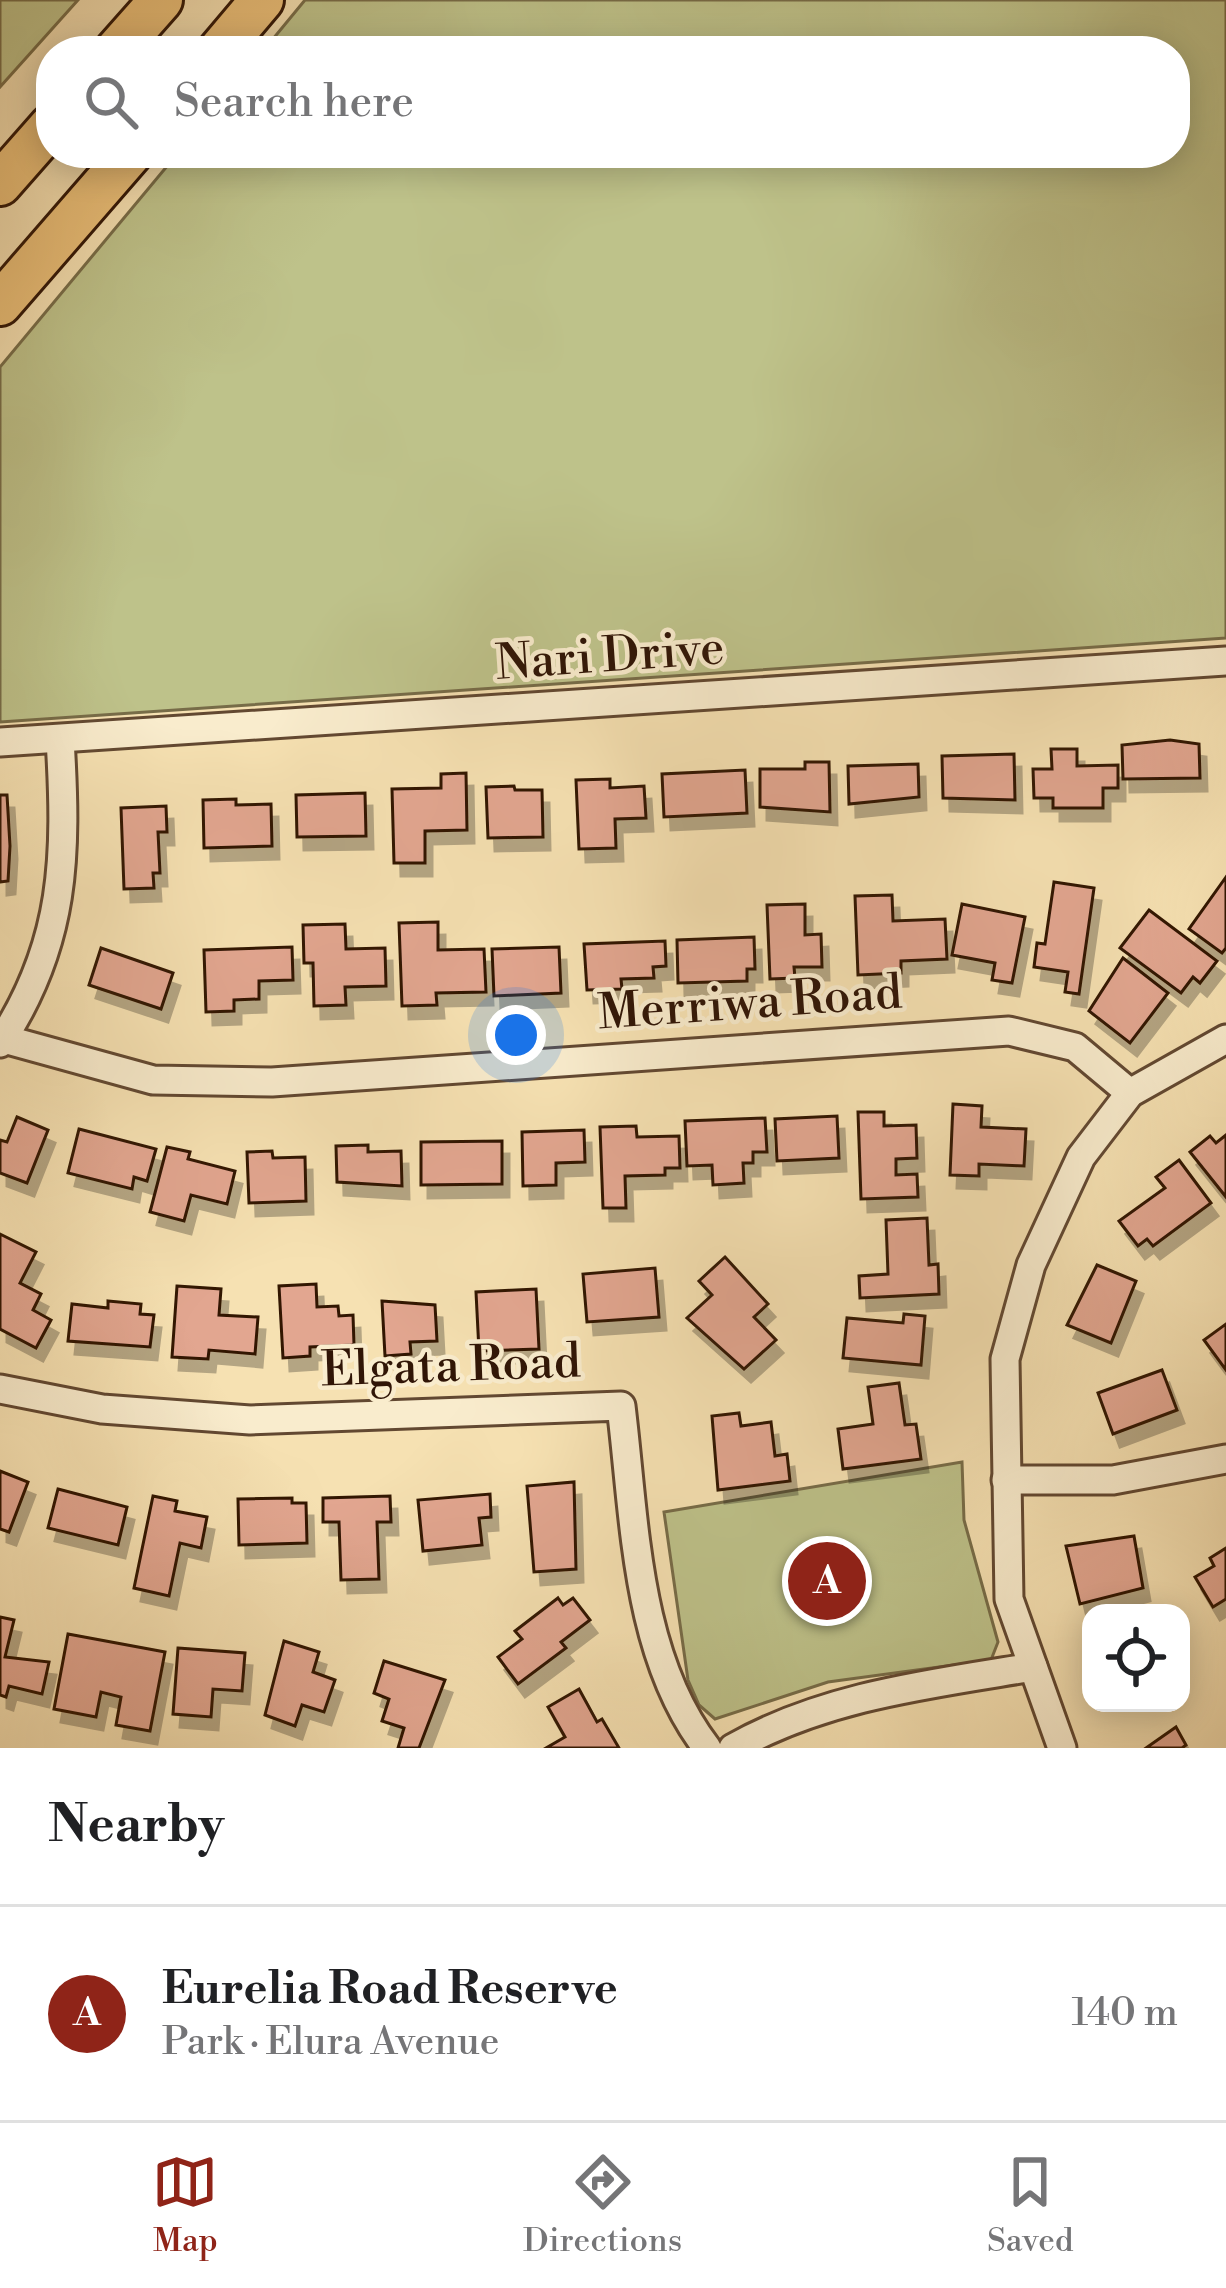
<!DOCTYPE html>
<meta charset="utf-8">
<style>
body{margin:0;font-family:"Libre Bodoni",serif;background:#f6f6f6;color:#202124}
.controls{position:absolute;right:36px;bottom:36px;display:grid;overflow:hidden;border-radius:24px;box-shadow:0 6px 30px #0003}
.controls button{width:108px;height:108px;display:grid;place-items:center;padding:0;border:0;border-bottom:3px solid #e0e0e0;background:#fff;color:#202124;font:60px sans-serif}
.you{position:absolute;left:516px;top:1035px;width:42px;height:42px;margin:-30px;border:9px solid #fff;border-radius:50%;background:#1a73e8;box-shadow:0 0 0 18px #1a73e833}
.badge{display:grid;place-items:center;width:78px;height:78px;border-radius:50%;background:#8f2418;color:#fff;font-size:39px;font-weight:700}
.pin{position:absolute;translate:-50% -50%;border:6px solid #fff;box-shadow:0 3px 12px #0006}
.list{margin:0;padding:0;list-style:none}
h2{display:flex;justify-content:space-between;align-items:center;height:156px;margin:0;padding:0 48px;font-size:51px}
h2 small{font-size:39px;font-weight:400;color:#757577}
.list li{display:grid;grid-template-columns:78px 1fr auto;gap:36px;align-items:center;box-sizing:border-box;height:216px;padding:0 48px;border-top:3px solid #e0e0e0}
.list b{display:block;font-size:45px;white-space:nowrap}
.list p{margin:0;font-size:39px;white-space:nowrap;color:#757577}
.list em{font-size:39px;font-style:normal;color:#757577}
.icon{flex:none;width:66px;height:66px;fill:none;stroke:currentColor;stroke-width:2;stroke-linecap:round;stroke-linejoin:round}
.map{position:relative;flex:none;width:1226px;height:1748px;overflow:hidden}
.search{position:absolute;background:#fff;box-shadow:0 6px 30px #0003;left:36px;right:36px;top:36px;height:132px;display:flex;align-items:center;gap:30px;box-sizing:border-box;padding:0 42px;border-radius:48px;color:#757577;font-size:45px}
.sheet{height:372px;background:#fff}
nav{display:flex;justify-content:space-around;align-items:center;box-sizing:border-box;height:168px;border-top:3px solid #e0e0e0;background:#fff;font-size:33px;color:#757577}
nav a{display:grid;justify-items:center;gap:6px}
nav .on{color:#8f2418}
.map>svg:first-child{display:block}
</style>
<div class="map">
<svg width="1226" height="1748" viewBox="0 0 1226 1748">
<defs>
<filter id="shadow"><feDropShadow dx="7" dy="13" stdDeviation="0" flood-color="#0004"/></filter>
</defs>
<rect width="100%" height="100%" fill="#f6e1b2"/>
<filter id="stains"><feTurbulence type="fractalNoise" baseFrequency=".00167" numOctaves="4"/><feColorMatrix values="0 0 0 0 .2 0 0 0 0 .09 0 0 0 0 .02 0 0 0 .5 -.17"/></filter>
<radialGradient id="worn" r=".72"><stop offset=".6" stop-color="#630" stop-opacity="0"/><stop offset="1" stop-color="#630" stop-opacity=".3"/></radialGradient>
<g fill="#bec28a" stroke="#776c48" stroke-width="3">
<path d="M0,0H78L0,87Z"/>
<path d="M305,0H1226V638L0,722V367L178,153H1175V51H263Z"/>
<path d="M962,1462L964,1520L998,1642L991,1660L828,1682L715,1719L699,1705L688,1680L664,1512Z"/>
</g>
<g fill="#e2a690" stroke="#301506" stroke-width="3" filter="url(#shadow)">
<path d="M1170,740L1199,744L1200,778L1123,779L1122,745Z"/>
<path d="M1051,749H1077V766L1118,765V788H1103V808H1053V798H1034L1033,769H1052Z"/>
<path d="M1014,754L1015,800L943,798L942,756Z"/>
<path d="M805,762H829L830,812L760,807V769H805Z"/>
<path d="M918,764L919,797L849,804L848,766Z"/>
<path d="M745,770L747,813L664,817L662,774Z"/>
<path d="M466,773L467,830L425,831V863H394L392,789L441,788V774Z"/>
<path d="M610,779V788L644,786L646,818L615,819L616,848L579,849L576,780Z"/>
<path d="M514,786L515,790H542L543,837L488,838L486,787Z"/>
<path d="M365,793L366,836L297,837L296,795Z"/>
<path d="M0,795H7L10,846L8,881L0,882Z"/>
<path d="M236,799V805L271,804L272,846L204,848L203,800Z"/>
<path d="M166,806L167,832H158L160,873H153L154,888L124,889L121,808Z"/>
<path d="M1226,877V948L1222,953L1189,929Z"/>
<path d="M1054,882L1094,888L1079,994L1065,992L1068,972L1034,967L1037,943L1045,944Z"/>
<path d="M892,895L893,921L945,919L947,959L901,961V973L858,975L855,896Z"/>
<path d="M805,904V935L821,934L822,967H794L795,978L770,979L767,905Z"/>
<path d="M962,904L1025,917L1012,983L992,980L995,963L952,955Z"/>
<path d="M1149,910L1217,961L1200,983L1193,977L1181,993L1120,948Z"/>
<path d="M438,922V950L484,949L486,992L436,993L437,1005L402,1006L399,923Z"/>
<path d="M345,924L346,949L385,948L386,986L345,987L346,1005L314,1006L313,963H304L303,925Z"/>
<path d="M754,937L755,969H747V981L678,983L677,940Z"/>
<path d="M665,941L666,966L653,967L654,978L621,979L622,989L587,990L584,944Z"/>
<path d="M292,947L293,980L259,981V999L234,1000V1011L206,1012L204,950Z"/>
<path d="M559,947L561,993L494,996L492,949Z"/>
<path d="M101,948L173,973L161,1009L89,985Z"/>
<path d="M1123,958L1168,993L1130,1043L1089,1011Z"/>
<path d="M953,1104L982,1106L981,1127L1026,1129L1024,1166L979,1164V1176L950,1175Z"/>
<path d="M858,1112H884V1126L916,1125L917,1158L896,1159V1175L917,1174L918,1197L861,1199Z"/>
<path d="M837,1116L839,1158L777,1161L775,1119Z"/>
<path d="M17,1117L48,1130L27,1183L0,1173V1140L7,1142Z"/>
<path d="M765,1118L767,1152H753V1163H743L744,1183L713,1185L712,1165L687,1166L685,1121Z"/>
<path d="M636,1126L637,1137L679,1136L680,1168H665V1175L625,1176L626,1208H603L600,1127Z"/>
<path d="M79,1129L156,1149L147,1181L134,1177L132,1189L68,1173Z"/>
<path d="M584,1130L585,1162L556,1163V1185L523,1186L522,1132Z"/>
<path d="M1226,1135V1197L1190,1152L1210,1136L1216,1143Z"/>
<path d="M502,1141V1184L421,1185V1142Z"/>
<path d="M368,1145V1152L401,1151L402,1186L337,1182L336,1146Z"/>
<path d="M167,1147L190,1152L188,1159L235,1171L227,1204L191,1195L184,1221L150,1212Z"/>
<path d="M272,1151L273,1158L305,1157L306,1201L249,1203L247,1152Z"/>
<path d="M1179,1160L1211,1203L1153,1246L1147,1239L1138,1246L1119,1221L1165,1188L1156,1177Z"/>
<path d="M927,1218L929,1265L938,1264L939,1294L860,1298L859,1276L888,1274L886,1220Z"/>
<path d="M0,1234L36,1252L20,1283L41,1294L33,1310L51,1320L36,1348L0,1329Z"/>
<path d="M725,1257L768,1304L754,1317L776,1340L744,1369L687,1318L712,1295L699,1281Z"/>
<path d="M1097,1265L1136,1281L1111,1343L1067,1325Z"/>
<path d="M655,1268L659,1317L587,1322L583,1274Z"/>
<path d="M316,1284L317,1307L338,1306L339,1316L353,1315L354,1345L310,1347V1356L283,1358L279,1286Z"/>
<path d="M177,1286L221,1289L219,1315L258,1317L255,1354L209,1350L208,1359L172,1357Z"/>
<path d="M536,1289L539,1349L479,1351L476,1292Z"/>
<path d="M108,1301L141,1304L140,1314L154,1315L150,1347L68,1341L72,1304L108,1308Z"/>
<path d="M382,1301L435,1305L437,1341L410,1342L411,1354L385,1356Z"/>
<path d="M904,1314L925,1316L921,1365L843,1358L847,1318L903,1323Z"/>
<path d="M1226,1324V1370L1204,1340Z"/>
<path d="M1162,1370L1177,1410L1113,1434L1098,1393Z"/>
<path d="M899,1383L905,1425L916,1424L921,1459L843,1469L838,1429L873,1424L868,1387Z"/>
<path d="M739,1413L741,1426L771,1422L775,1456L787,1454L790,1481L718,1490L712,1416Z"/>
<path d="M0,1471L28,1482L9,1532L0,1529Z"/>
<path d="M574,1482L576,1569L534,1572L527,1486Z"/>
<path d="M58,1489L127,1507L118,1545L48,1528Z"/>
<path d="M490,1494L491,1517L479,1518L482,1545L423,1551L418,1500Z"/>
<path d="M153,1496L177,1501L175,1511L207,1517L201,1548L180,1543L169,1596L134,1588Z"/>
<path d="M390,1496L391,1522H377L379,1579L341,1580L339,1522H323V1498Z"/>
<path d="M292,1498V1503H306L307,1543L239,1545L238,1499Z"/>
<path d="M1134,1536L1143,1588L1080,1604L1066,1546Z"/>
<path d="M1226,1548V1599L1213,1607L1195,1577L1214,1566L1210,1558Z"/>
<path d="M558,1598L563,1605L573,1598L590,1620L561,1642L566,1648L518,1684L498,1657L522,1639L515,1631Z"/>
<path d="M0,1617L14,1620L5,1657L49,1662L42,1694L9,1686L6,1697L0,1695Z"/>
<path d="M68,1634L165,1652L150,1731L116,1725L121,1697L101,1692L96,1717L54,1709Z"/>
<path d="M284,1641L319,1652L313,1672L335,1680L324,1712L302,1705L295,1726L265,1715Z"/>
<path d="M178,1648L245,1653L242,1691L213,1689L211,1717L173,1714Z"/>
<path d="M384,1661L445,1680L419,1748H398L404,1728L382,1721L389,1699L374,1693Z"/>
<path d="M579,1689L597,1722L602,1719L619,1748H546L565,1737L548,1707Z"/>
<path d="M1176,1727L1186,1745L1182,1748H1146Z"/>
</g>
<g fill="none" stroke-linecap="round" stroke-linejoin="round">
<defs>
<g id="street">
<path d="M0,742L1226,661"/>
<path d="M4,1039L153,1080L272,1082L1009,1031L1075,1047L1130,1093"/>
<path d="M0,1043C66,943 67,855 60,739"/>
<path d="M0,1389L102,1409L250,1420L621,1406C635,1519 635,1655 707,1748"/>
<path d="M1006,1480H1113L1226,1459"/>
<path d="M733,1748C825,1696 930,1684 1033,1667"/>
<path d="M1062,1748L1009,1599L1005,1359L1031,1265L1081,1157L1130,1093L1226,1039"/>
</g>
<g id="primary">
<path d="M116,51L161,0"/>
<path d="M219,51L262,0"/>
<path d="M0,184L51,126"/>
<path d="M0,304L131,153"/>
</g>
</defs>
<use href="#street" stroke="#624831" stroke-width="33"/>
<use href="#primary" stroke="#301506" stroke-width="48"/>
<use href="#street" stroke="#f9eccd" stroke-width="27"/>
<use href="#primary" stroke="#ebc079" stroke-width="42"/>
</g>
<g text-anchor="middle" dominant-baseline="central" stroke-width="9" stroke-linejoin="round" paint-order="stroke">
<g font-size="48" fill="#301506" stroke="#f9eccd">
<text transform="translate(610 657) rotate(-4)">Nari Drive</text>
<text transform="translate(750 1004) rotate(-4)">Merriwa Road</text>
<text transform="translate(451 1367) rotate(-2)">Elgata Road</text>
</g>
</g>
<rect width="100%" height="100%" filter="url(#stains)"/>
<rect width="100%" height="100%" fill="url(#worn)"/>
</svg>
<div class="controls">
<button><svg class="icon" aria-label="locate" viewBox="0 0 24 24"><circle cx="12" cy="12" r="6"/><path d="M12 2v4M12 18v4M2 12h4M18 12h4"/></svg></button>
</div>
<div class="you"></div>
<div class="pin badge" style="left:827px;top:1581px">A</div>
<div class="search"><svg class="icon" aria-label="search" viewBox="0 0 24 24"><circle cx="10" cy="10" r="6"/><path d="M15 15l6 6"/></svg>Search here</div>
</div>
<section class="sheet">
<h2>Nearby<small></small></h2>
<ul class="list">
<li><span class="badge">A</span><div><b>Eurelia Road Reserve</b><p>Park · Elura Avenue</p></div><em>140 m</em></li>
</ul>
</section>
<nav>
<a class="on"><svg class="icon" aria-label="map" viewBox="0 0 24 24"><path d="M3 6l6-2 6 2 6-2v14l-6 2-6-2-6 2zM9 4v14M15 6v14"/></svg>Map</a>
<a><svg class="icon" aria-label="directions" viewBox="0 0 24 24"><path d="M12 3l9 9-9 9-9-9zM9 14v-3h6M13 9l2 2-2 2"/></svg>Directions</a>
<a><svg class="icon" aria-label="saved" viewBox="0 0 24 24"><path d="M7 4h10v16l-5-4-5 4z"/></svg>Saved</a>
</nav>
